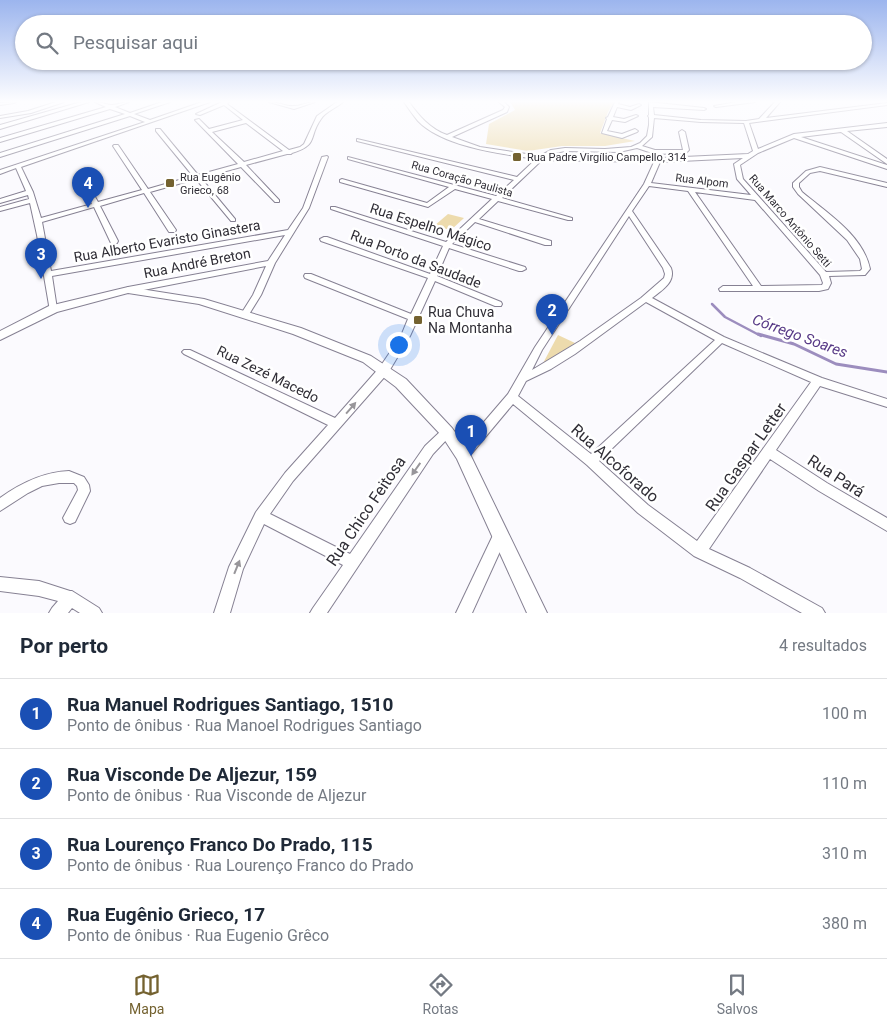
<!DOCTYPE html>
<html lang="pt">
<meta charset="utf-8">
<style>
body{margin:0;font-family:Roboto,sans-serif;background:#f2f2f3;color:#1f2937}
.you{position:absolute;left:398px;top:344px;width:18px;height:18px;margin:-12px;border:4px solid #fff;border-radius:50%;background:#1a73e8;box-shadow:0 0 0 8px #1a73e833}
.badge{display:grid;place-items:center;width:32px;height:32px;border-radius:50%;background:#746230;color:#fff;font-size:16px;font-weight:700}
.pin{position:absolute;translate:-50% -41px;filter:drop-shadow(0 1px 2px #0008)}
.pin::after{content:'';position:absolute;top:26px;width:18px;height:15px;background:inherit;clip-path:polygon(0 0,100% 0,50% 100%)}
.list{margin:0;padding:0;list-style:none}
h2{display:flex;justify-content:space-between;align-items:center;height:65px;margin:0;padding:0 20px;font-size:21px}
h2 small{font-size:16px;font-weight:400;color:#747a83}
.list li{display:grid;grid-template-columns:32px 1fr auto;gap:15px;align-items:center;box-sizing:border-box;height:70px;padding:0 20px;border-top:1px solid #e0e1e3}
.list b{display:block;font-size:19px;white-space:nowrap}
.list p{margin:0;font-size:16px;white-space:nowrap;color:#747a83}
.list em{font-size:16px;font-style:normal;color:#747a83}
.icon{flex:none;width:28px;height:28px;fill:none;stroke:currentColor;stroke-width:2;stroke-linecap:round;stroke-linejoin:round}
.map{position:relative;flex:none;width:887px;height:613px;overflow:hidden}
.search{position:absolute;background:#fff;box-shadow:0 1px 4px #0004;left:15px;right:15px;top:15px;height:55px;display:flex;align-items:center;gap:12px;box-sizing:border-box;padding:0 18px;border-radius:28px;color:#747a83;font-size:19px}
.sheet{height:345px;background:#fff}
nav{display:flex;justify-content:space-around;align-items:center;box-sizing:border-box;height:70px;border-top:1px solid #e0e1e3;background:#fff;font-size:14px;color:#747a83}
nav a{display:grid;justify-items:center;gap:2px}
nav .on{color:#746230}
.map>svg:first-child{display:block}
</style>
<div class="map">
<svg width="887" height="613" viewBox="0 0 887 613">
<rect width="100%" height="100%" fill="#fbfafe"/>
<g fill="#eddbad">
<path d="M510,102H614L608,112L600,133L635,141L605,146H562L528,151L486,144L489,124L515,110Z"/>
<path d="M448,214L464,218L451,230L434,226Z"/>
<path d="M558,335L575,343L541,367Z"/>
</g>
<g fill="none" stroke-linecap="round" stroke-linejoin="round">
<path stroke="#9c8dbe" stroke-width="2.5" d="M712,304L725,317L761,336"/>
<path stroke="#9c8dbe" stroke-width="3" d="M758,334L794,344L836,364L887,372"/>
<defs>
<g id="minor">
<path d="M16,102L14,103L0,105V103Z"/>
<path d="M56,102H64L31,113L0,118V116L28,111Z"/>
<path d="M81,102H89L0,129V125Z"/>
<path d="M95,102C101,102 107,105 112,105C118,105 123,102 129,102L115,107L130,113L162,102H170L134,114L150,120L202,102H210L21,167L33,192L41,218L92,204L85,189L86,188H90L98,202L142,190L113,146L114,145H118L148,189L193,176L156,131V129H160L198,175L238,164L195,120L199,119L209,129L243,120L224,105L200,115L196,114L222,102H229L227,104L289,150L300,147L304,144L317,116L337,102H343C336,108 325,112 321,119C308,137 319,145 292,153L291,154H287L246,165L279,200V202H275L241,167L201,178L235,219V221H231L196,179L150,192L176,230L175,232H169L144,193L100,206L118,241L117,243H111L110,241L94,207L42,222L51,271L288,230L303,208L322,157L327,156L328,157L309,208L275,263L261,295L248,316H242L241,314L253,295L266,266L128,293L124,290L128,287L268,261L285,235L52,276L57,309L56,311H50L37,235L30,203L0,211V207L29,199L28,195L0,203V199L26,191L16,168L0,174V170L145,122L130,116L0,157V153L125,114L110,109L0,142V138L106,107ZM246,123L283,151L244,162L212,132Z"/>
<path d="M269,102C278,102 287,107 294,106C301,106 307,102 315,102L294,109Z"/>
<path d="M404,102H409C419,116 430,129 447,135L503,110L505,107L499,102H504L509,107L507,112L452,137L480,147L540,156L551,150L565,148L605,149L631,147L640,143L647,136L649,125V117L648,116L649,115V102L704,108L706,109L704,110L653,107L654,115L701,120L746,121L759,119L775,102H780L766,118L887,103V105L749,123L758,149L794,134L887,123V127L847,131L887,159V164L841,132L801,137L887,165V169L794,138L758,153L740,165L743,179L826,272L860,271L862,269L860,259L847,240L798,194L793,187V183L806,171L820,167L887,183V187L820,171L810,173L799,183V187L802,192C827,213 863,235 870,269L865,275L829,276L831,283L828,289L819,291H720L719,289L723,286H753L688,191L649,186L632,211L671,268C676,282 662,290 652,298L724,337L822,378L887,399V407L820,386L776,450L827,483L887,518V531L819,491L770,459L709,549L750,568L822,608L825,613H802L740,578L694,556L638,513L587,465L513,404L467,459L463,460L459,459L457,455L459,451L508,394L535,347L644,184L654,162L542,160L502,198L572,218V220H568L498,201L479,219L551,241V245H545L475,222L452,244L525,267L526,269L522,271H519L449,248L437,276L501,302L502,304L501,306H495L435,281L410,336L388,373L293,481L270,514L350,554L425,446L443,429L447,427L451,429L453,432L451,435L433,454L327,613H310L313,608L343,565L264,524L243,569L230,613H214L229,567L256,512L285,473L328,425L184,354L182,352L184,350H190L335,418L380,367L401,336L408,319L305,278L304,276L305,274H311L411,314L428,278L321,241L320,239L324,237H327L430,274L443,246L331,209V207H335L446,242L492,199L455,189L428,207L340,182V180L342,179L427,203L449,187L348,159V157L496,196L514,180L357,141V139L517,177L536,159C502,154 443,147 418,121C413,115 409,109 404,102ZM654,118L701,122L744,123L753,151L748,154L641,159L547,156L555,153L565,151L619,152L637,148L655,154L686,153L689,150L685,132L682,130L679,132L683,150H655L642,146L652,137ZM743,158L734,164L737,179L751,195L651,183L660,162ZM695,192L755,200L820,275L823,283L822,285L761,286ZM629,216L663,268L665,274L664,278L641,298L580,341L532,370L542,350ZM646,302L715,340L591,454L518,396L526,381L551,369L575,354ZM722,343L811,382L697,541L648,505L599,461Z"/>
<path d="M615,102H619L618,104L630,107L639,104L641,105L631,110L617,107L613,117L624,119L636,115L638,116L625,122L612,120L607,131L622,134L635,129L638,131L637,132L622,138L602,133L607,119L606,118L608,117Z"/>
<path d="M737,102H755L716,107L714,106Z"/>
<path d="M69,471L84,477L89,485L90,491L75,522L70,524L65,522L63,518L78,490L77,486L74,483H59L42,486L28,493L0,511V498C21,483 43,472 69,471Z"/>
<path d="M500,529L505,531L507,536L472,613H456L495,531Z"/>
<path d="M0,577L39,581L70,591H72L99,608L102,613H80L72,608L68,613H49L52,608L58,601L39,596L0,591Z"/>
</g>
<path id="major" d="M128,287L204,299L301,328L371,356L406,379L452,428L468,450L547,613H527L457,459L442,436L396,387L363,362L293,334L199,304L128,293L57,312L0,340V331L49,306Z"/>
</defs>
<use href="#minor" stroke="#868193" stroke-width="2"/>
<use href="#major" stroke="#868193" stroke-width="2"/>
<use href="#minor" fill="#fff" fill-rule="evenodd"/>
<use href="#major" fill="#fff" fill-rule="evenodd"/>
</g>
<defs><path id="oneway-solid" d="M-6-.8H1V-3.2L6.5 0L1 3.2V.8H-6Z" transform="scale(1.25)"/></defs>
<g fill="#98969a">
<use href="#oneway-solid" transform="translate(351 408) rotate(-49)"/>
<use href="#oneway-solid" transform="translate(416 469) rotate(125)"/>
<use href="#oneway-solid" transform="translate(237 567) rotate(-68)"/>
</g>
<linearGradient id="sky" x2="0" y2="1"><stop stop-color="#9cb5ee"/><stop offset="0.54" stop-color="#fdfdff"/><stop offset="1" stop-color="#fdfdff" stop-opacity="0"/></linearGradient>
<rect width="887" height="188" fill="url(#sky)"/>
<g fill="#746230" stroke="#fff" stroke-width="2">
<rect x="512" y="152" width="10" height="10" rx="2.5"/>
<rect x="165" y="178" width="10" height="10" rx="2.5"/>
<rect x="413" y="315" width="10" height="10" rx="2.5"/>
</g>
<g text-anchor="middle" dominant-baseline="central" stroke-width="5" stroke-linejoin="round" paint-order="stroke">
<g font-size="11" fill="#302e36" stroke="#fff" text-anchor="start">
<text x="527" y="157">Rua Padre Virgílio Campello, 314</text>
<text x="180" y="177">Rua Eugênio<tspan x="180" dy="13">Grieco, 68</tspan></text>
</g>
<g font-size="11" fill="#302e36" stroke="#fff">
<text transform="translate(462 179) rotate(16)">Rua Coração Paulista</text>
<text transform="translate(702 181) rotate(7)">Rua Alpom</text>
<text transform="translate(790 221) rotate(49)">Rua Marco Antônio Setti</text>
</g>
<g font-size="14" fill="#302e36" stroke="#fff">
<text transform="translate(431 227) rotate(18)">Rua Espelho Mágico</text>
<text transform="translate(167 241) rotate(-10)">Rua Alberto Evaristo Ginastera</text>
<text transform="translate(416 259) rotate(21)">Rua Porto da Saudade</text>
<text transform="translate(197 263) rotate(-11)">Rua André Breton</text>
<text transform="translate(268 374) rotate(26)">Rua Zezé Macedo</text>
</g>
<g font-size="14" fill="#302e36" stroke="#fff" text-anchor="start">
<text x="428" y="312">Rua Chuva<tspan x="428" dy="16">Na Montanha</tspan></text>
</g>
<g font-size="15" font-style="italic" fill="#573986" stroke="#fff">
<text transform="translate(800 336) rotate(20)">Córrego Soares</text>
</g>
<g font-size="16" fill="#302e36" stroke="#fff">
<text transform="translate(746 457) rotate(-55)">Rua Gaspar Letter</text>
<text transform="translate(615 463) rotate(41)">Rua Alcoforado</text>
<text transform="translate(836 476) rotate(33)">Rua Pará</text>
<text transform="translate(366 511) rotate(-56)">Rua Chico Feitosa</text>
</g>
</g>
</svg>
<div class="you"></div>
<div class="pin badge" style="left:471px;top:456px;background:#1a4fb4">1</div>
<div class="pin badge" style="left:552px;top:335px;background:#1a4fb4">2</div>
<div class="pin badge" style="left:41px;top:279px;background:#1a4fb4">3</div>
<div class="pin badge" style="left:88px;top:208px;background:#1a4fb4">4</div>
<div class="search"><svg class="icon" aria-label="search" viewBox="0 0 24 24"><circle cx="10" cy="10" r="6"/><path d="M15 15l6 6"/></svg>Pesquisar aqui</div>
</div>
<section class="sheet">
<h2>Por perto<small>4 resultados</small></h2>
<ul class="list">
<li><span class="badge" style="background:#1a4fb4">1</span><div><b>Rua Manuel Rodrigues Santiago, 1510</b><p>Ponto de ônibus · Rua Manoel Rodrigues Santiago</p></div><em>100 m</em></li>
<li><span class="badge" style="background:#1a4fb4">2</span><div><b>Rua Visconde De Aljezur, 159</b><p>Ponto de ônibus · Rua Visconde de Aljezur</p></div><em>110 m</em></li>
<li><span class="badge" style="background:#1a4fb4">3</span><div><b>Rua Lourenço Franco Do Prado, 115</b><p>Ponto de ônibus · Rua Lourenço Franco do Prado</p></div><em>310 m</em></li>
<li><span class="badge" style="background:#1a4fb4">4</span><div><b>Rua Eugênio Grieco, 17</b><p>Ponto de ônibus · Rua Eugenio Grêco</p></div><em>380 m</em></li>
</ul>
</section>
<nav>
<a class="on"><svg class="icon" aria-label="map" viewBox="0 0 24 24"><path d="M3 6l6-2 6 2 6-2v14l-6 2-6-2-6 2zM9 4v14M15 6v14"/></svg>Mapa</a>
<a><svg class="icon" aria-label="directions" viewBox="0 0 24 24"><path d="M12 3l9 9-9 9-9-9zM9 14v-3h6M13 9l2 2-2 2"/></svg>Rotas</a>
<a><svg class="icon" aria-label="saved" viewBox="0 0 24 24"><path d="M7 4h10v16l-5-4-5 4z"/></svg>Salvos</a>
</nav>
